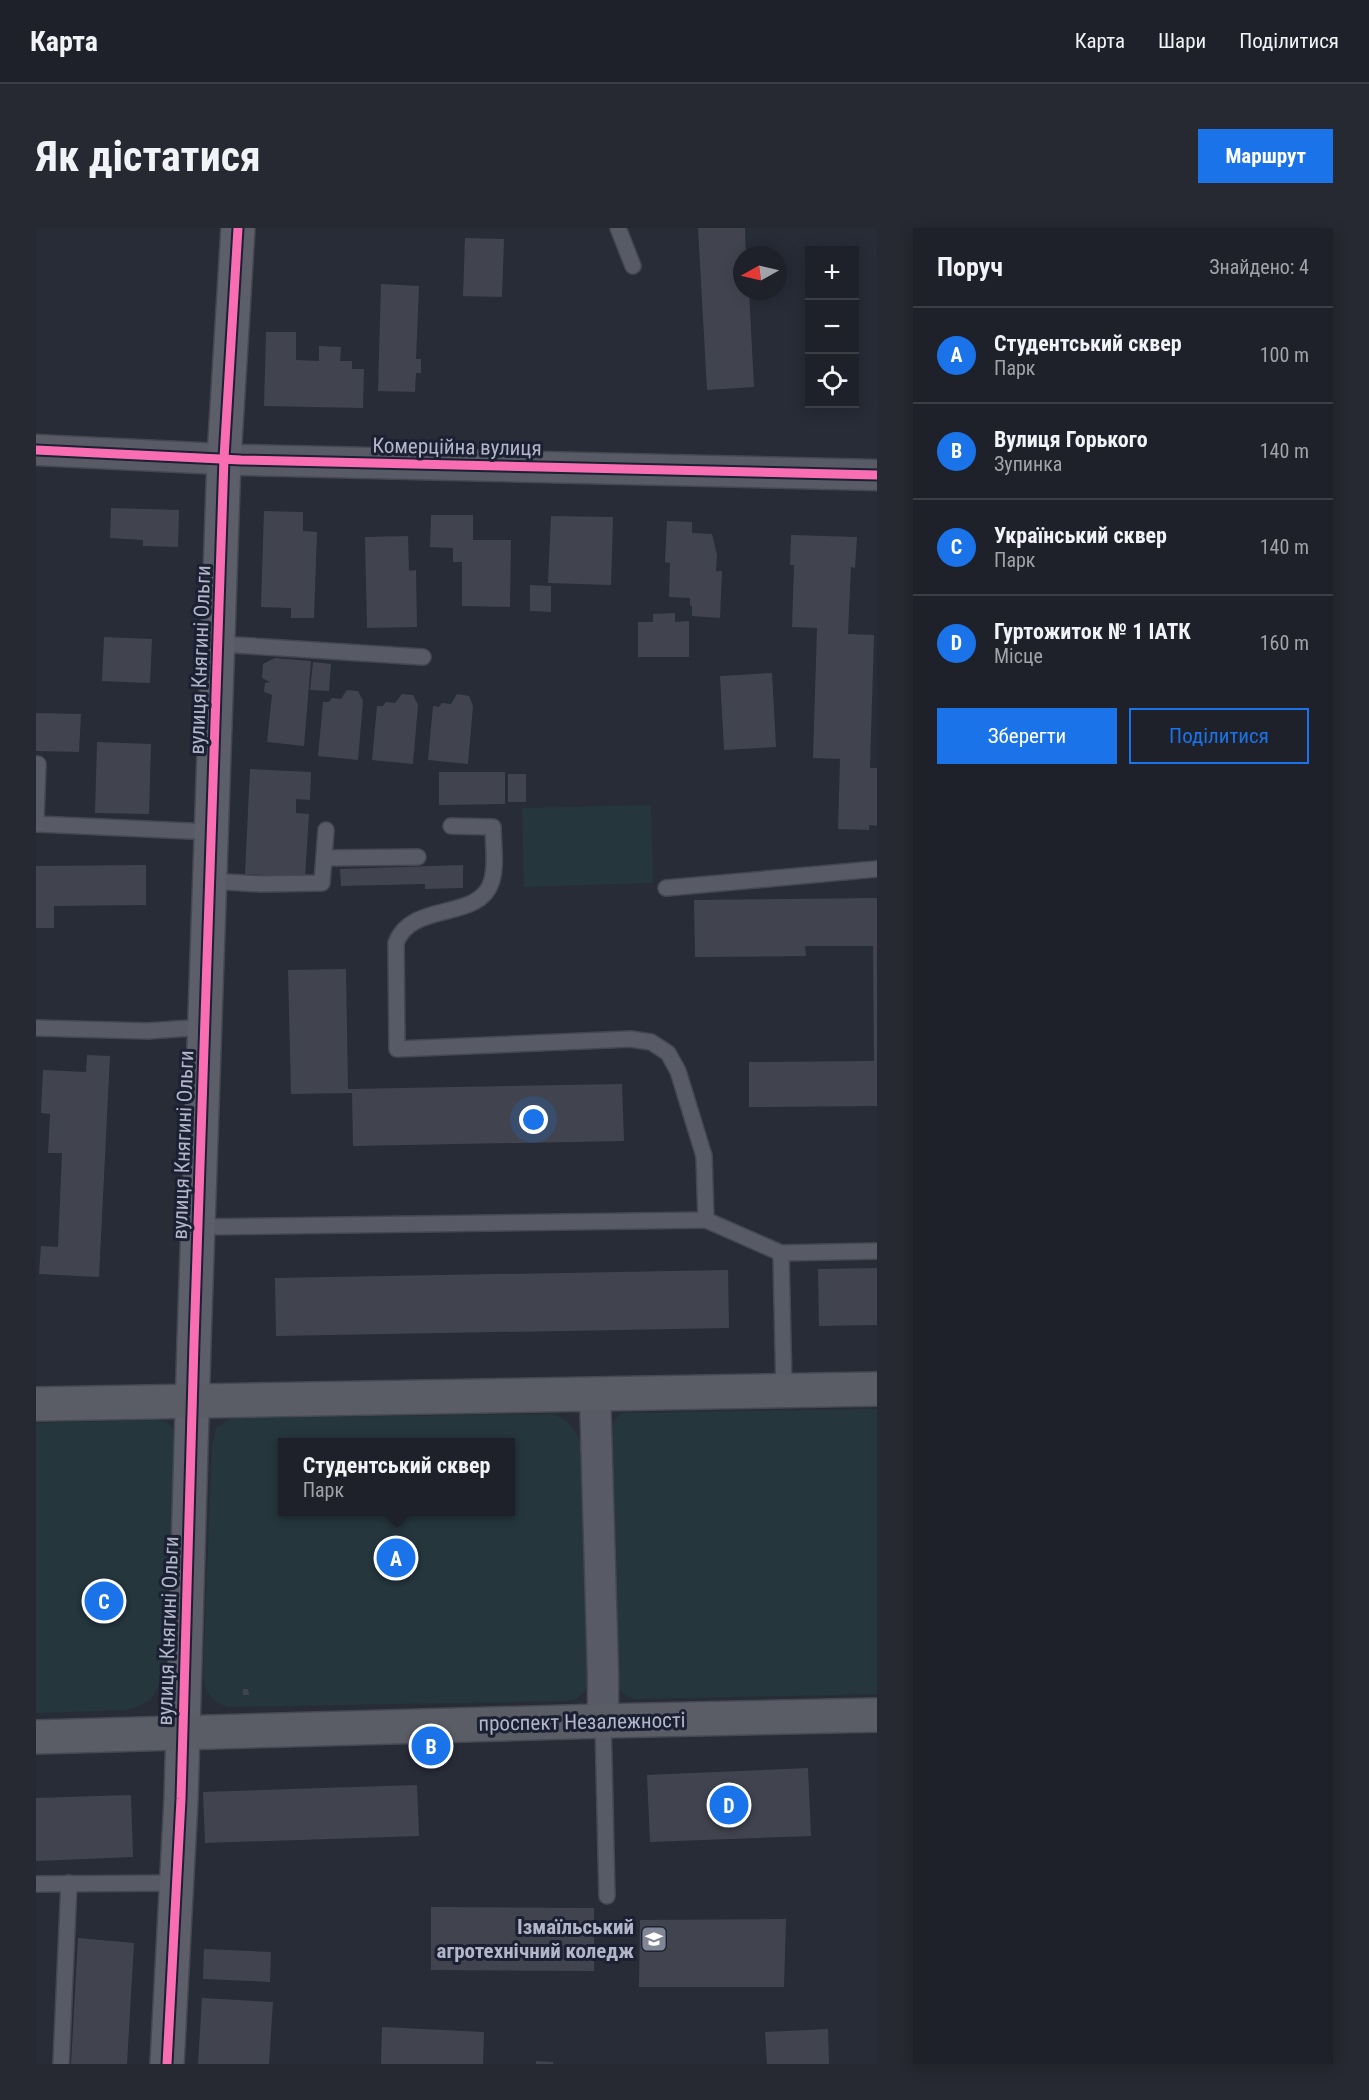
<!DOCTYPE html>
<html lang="uk">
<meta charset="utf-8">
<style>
body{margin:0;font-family:"Roboto Condensed",sans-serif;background:#262931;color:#f1f3f6}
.controls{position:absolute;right:18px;top:18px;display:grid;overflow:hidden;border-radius:0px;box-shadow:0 3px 15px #0003}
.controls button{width:54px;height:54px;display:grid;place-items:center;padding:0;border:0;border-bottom:2px solid #3c3e46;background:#1e2129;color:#f1f3f6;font:30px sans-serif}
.compass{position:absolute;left:697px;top:18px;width:54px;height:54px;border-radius:50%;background:#1e2129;box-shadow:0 3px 15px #0003;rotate:262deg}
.you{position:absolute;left:498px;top:892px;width:21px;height:21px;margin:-15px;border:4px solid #fff;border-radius:50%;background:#1a73e8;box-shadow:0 0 0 9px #1a73e833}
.badge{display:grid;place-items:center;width:39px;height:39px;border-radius:50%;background:#1a73e8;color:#fff;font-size:20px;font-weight:700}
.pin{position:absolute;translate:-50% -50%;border:3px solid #fff;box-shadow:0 2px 6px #0006}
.popup{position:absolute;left:242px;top:1210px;width:237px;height:78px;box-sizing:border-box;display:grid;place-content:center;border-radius:0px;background:#1e2129;filter:drop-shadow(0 2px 4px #0005);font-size:20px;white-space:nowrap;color:#a1a3a8}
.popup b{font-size:22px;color:#f1f3f6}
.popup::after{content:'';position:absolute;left:50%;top:100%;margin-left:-12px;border:12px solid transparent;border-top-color:#1e2129}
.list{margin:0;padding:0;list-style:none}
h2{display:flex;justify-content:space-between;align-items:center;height:78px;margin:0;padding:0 24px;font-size:26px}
h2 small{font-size:20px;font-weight:400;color:#a1a3a8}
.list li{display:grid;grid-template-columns:39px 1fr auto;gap:18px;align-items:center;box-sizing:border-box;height:96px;padding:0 24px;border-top:2px solid #3c3e46}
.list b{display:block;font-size:22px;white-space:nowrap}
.list p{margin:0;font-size:20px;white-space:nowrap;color:#a1a3a8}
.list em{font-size:20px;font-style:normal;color:#a1a3a8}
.actions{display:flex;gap:12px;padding:18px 24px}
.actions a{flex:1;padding:14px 0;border:2px solid #1a73e8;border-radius:0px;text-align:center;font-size:21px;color:#1a73e8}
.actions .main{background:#1a73e8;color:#fff}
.icon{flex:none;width:33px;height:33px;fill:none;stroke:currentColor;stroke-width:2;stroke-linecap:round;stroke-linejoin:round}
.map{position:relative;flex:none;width:841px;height:1836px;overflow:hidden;border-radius:0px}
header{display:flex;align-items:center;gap:36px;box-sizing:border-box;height:84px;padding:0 30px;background:#1e2129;border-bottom:2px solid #3c3e46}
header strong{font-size:28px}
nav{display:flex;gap:33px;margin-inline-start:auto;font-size:21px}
.intro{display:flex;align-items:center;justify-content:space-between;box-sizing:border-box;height:144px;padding:0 36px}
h1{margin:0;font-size:42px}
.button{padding:15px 27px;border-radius:0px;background:#1a73e8;color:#fff;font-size:21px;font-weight:700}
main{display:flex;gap:36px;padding:0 36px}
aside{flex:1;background:#1e2129;border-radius:0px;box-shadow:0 3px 15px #0003}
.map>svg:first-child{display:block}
</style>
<header>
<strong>Карта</strong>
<nav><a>Карта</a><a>Шари</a><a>Поділитися</a></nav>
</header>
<div class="intro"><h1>Як дістатися</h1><a class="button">Маршрут</a></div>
<main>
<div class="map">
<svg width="841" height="1836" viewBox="0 0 841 1836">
<rect width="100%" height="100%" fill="#282c37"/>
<g fill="#25363d" fill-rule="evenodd">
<path d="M615,577L617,655L488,659L486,580Z"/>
<path d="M841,1181V1466L600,1471C591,1469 586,1466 581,1457L574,1203L581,1189L587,1185Z"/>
<path d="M515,1186C532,1190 539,1201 546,1217L553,1454C548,1466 544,1471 531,1473L192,1479C176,1474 169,1465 167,1448L176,1218L180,1200L195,1190ZM246,1214H474V1284H246Z"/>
<path d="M120,1192C132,1193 136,1197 140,1208L133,1412L125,1455L115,1471L102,1479L88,1482L0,1485V1195Z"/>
</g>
<g fill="#41444e">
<path d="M662,0H709L710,27H706V63H713L718,159L671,162Z"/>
<path d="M429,10L468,11L466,69L427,68Z"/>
<path d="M345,56L383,58L380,131H385V145H380L379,164L342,163Z"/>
<path d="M230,104H260V132L283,133V118L305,119L304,133H316V141H328L327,180L228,178Z"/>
<path d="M75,280L143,282L142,319L107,318V312L74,310Z"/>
<path d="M228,283L267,284V303L281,304L278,390H255V380L225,379Z"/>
<path d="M395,287H437V312H475L474,379L426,378V334H417V320L394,319Z"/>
<path d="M515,288L577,289L575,357L512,355Z"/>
<path d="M631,293L656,294V305L676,306L681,327L680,343H686L684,390L656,388V378H654V370L633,369L634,335L629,334Z"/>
<path d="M755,307L821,309L819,340L815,339L812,406L838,407L834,540H841V598L833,597V602L802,601L804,531L777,530L781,400L756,399L758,337H754Z"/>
<path d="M372,308L373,343L380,342L381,399L331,400L329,309Z"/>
<path d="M494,357L515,358V384L494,383Z"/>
<path d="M639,385V394L653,393V429H602V394H617V386Z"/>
<path d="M68,409L116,411L114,455L66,453Z"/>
<path d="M239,430L275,433L268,518L231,514L236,467L228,464L229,455L234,454L226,450L227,436Z"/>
<path d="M277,434L295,436L293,463L274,462Z"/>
<path d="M736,445L740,519L688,522L684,448Z"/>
<path d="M311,462L322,463L327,473L322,532L282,528L287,474H293L296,470L305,471Z"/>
<path d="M366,466L377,467L382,477L377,536L336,532L341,478H347L350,474L359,475Z"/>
<path d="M421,466L433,468L437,478L432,536L392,532L397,478L403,479L406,475L415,476Z"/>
<path d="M0,485L45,486L43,524L0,523Z"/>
<path d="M61,514L115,516L113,586L59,585Z"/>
<path d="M214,541L275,544L274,572L260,571V585L273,586L269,649L209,646Z"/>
<path d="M403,544H469V576L403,577Z"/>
<rect x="472" y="546" width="18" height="28"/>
<path d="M110,637V677L18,678V700H0V638Z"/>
<path d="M427,637V660L389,661V656L305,658L304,641Z"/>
<path d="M841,670V878L713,879V834L838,833L837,718H769L770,728L659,729L658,672Z"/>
<path d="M310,741L312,861L586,856L588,913L317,918L316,865L255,866L252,742Z"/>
<path d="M51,827L74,828L63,1049L3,1046L5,1018L22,1019L26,925H12L14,886L5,885L7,842L50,844Z"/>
<path d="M841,1040V1097L783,1098L782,1041Z"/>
<path d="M692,1042L693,1100L240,1108L239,1050Z"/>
<path d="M207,1461H212L213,1467H207Z"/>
<path d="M772,1540L775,1608L614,1614L611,1547Z"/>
<path d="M381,1557L383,1608L169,1615L167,1564Z"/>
<path d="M95,1567L97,1629L0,1633V1570Z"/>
<path d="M395,1679L558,1680V1743L395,1742Z"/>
<path d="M750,1691L748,1759H603L604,1692Z"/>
<path d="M42,1710L98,1715L91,1836H35Z"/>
<path d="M168,1721L235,1724L234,1754L167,1751Z"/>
<path d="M166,1770L237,1774L233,1836H162Z"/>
<path d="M346,1799L448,1804L447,1836H345Z"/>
<path d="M792,1801L793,1836H731L729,1804Z"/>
<path d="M500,1833L517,1834V1836H500Z"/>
</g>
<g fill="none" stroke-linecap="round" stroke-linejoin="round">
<defs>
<g id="lane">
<path d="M582,0L597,38"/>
<path d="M183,416L387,429"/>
<path d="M0,536H2L0,590"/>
<path d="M0,596L176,604"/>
<path d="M288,630L382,629"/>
<path d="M174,653L225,656L286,655L290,602"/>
<path d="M630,660L841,641"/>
<path d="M0,800L112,803L169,799"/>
<path d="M670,992L745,1025L841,1023"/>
<path d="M162,999L670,992L668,928L642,843L632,825L615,814L594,811L361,821L360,715C375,673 442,693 455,655C461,639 457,616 457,599L415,598"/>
<path d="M745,1025L748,1163"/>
<path d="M567,1493L571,1668"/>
<path d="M0,1656L140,1655"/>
<path d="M25,1836L33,1655"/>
</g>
<g id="street">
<path d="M0,222L205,232L841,247"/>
<path d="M559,1166L567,1446V1493"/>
</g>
<path id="secondary" d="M131,1836L145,1571L158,1114L188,230L202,0"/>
<g id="primary">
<path d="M0,1176L841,1161"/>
<path d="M0,1509L567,1493L841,1487"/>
</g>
</defs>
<use href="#lane" stroke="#444750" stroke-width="18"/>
<use href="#street" stroke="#444750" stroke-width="33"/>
<use href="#secondary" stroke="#444750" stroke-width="36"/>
<use href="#primary" stroke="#454954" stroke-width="36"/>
<use href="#lane" stroke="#585b65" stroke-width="15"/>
<use href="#street" stroke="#585b65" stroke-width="30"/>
<use href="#secondary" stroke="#5c5f6a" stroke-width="33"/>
<use href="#primary" stroke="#5b5d66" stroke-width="33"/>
<defs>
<g id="cycleway">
<path d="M0,222L205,232L841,247"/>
<path d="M131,1836L145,1571L158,1114L188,230L202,0"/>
</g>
</defs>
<use href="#cycleway" stroke="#1b2132" stroke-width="13"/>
<use href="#cycleway" stroke="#f96db3" stroke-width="9"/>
</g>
<defs>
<symbol id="university-square" viewBox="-11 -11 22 22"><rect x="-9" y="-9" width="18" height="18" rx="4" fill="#818695" stroke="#1b2132"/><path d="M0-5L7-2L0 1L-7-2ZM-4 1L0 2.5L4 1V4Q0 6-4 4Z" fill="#fff"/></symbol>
</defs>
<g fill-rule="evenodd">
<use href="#university-square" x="603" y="1696" width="30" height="30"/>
</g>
<g text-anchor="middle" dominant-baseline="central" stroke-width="6" stroke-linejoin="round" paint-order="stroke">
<g font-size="21" fill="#b1b6c8" stroke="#1b2132">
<text transform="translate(421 219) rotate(1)">Комерційна вулиця</text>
<text transform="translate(164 432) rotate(-88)">вулиця Княгині Ольги</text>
<text transform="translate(147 917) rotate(-88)">вулиця Княгині Ольги</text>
<text transform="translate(132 1403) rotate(-88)">вулиця Княгині Ольги</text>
<text transform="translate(546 1494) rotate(-1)">проспект Незалежності</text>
</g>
<g font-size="21" font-weight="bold" fill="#b1b6c8" stroke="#1b2132" text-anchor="end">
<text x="598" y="1699">Ізмаїльський<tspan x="598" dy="24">агротехнічний коледж</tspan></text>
</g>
</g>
</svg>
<div class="controls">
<button>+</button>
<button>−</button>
<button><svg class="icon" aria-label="locate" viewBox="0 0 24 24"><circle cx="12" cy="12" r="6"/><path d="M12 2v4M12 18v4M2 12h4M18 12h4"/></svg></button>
</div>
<svg class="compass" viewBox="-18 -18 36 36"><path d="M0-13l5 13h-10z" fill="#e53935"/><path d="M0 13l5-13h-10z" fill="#a1a3a8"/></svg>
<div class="you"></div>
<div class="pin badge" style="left:360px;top:1330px">A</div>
<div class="popup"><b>Студентський сквер</b>Парк</div>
<div class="pin badge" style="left:395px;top:1518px">B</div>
<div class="pin badge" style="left:68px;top:1373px">C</div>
<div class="pin badge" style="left:693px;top:1577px">D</div>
</div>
<aside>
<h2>Поруч<small>Знайдено: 4</small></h2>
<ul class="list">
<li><span class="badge">A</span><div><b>Студентський сквер</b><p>Парк</p></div><em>100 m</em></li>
<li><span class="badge">B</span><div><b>Вулиця Горького</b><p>Зупинка</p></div><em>140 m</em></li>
<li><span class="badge">C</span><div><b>Український сквер</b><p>Парк</p></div><em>140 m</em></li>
<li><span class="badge">D</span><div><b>Гуртожиток № 1 ІАТК</b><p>Місце</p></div><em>160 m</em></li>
</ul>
<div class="actions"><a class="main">Зберегти</a><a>Поділитися</a></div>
</aside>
</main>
